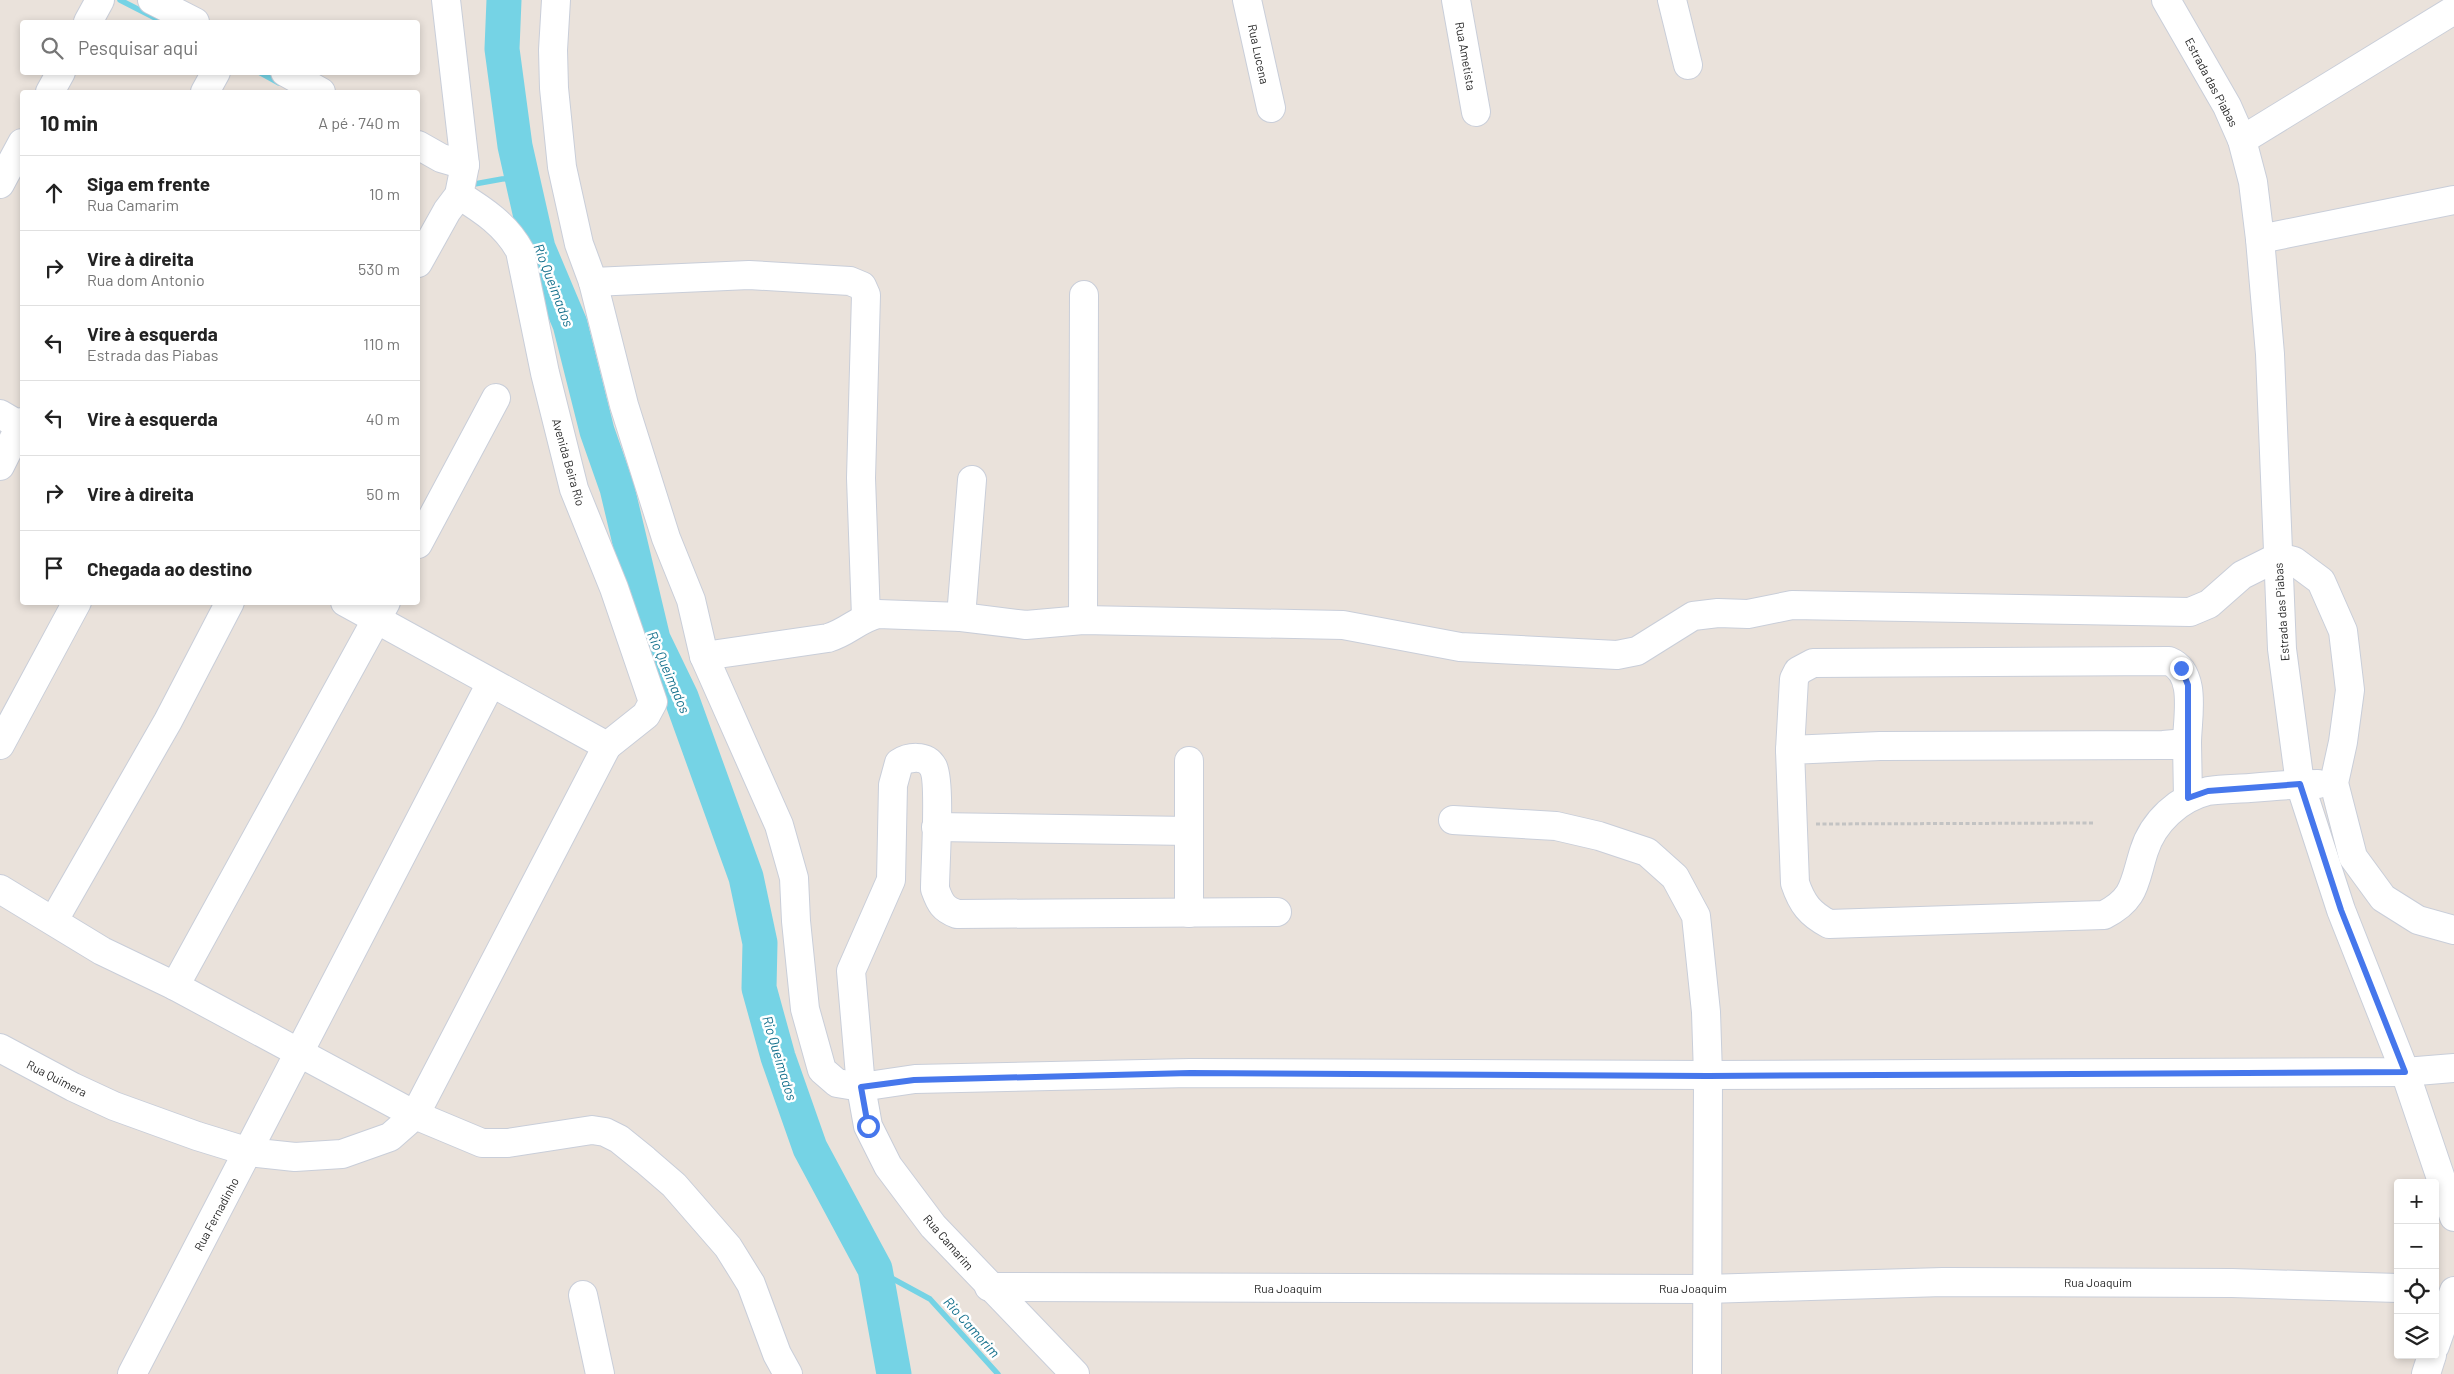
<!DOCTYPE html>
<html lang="pt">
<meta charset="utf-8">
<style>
body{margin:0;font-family:Barlow,sans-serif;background:#f2f2f2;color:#222}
.controls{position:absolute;right:15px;bottom:15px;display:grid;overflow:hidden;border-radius:5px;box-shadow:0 2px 8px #0003}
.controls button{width:45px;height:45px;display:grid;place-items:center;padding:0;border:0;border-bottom:1px solid #e0e0e0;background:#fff;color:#222;font:25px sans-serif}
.stop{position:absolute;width:15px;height:15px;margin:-11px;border:4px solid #4677ec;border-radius:50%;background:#fff}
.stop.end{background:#4677ec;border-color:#fff;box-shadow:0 1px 5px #0008}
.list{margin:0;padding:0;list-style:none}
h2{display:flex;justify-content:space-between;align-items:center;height:65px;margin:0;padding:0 20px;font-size:21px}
h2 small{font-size:16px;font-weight:400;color:#767676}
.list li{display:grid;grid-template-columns:32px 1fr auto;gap:15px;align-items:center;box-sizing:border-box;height:75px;padding:0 20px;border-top:1px solid #e0e0e0}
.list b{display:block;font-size:19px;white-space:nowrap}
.list p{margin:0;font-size:16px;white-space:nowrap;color:#767676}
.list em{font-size:16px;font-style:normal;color:#767676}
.icon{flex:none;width:28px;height:28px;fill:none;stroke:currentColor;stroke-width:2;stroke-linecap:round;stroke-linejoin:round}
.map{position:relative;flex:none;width:2454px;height:1374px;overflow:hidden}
.search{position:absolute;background:#fff;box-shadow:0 2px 8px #0003;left:20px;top:20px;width:400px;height:55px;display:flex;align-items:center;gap:12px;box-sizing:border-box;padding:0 18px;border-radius:5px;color:#767676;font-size:19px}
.panel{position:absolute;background:#fff;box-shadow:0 2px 8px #0003;left:20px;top:90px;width:400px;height:515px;border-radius:5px}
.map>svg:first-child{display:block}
</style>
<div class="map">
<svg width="2454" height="1374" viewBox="0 0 2454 1374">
<rect width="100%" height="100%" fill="#eae2db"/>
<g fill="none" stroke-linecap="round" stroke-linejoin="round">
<g stroke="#75d3e5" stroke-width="5.5">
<path d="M120,0L163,22"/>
<path d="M259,72L279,83"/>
<path d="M469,185L502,179L522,178"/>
<path d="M875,1269L930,1299L998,1374"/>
</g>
<path stroke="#75d3e5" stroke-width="35" d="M504,0L502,49L515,146L538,248L570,324L597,431L617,488L653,639L681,697L746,877L760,943L759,988L778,1057L810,1148L875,1269L894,1374"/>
<defs>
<g id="minor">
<path d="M152,0L195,22"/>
<path d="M556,0L553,50L554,88L562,167L579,244L593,282L624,405L666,538L691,600L704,656L779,825L794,878L796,921L805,1009L822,1070L837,1083L861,1087L915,1079L1190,1073L1708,1075L2405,1072L2454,1068"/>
<path d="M1247,0L1271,108"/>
<path d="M1456,0L1476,112"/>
<path d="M1672,0L1688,65"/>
<path d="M2166,0L2227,106L2242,140L2253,182L2260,239L2270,354L2282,649L2300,784L2341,910L2405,1072L2454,1217"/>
<path d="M88,22L100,0"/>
<path d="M285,72L321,92"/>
<path d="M50,92L61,72"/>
<path d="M205,92L216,72"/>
<path d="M2242,140L2454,10"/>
<path d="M418,145L441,158L465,165"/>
<path d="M0,184L22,143"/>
<path d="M2260,239L2454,200"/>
<path d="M418,263L447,211L459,195L465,165L446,0"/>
<path d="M593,282L749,275L850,281L862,286L866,295L861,478L866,617"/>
<path d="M0,414L22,427"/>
<path d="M0,466L22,422"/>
<path d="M418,544L496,398"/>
<path d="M345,602L607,746L646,715L653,702L614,588L574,489L545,373L520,251C506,225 483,210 459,195"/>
<path d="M961,617L972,480"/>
<path d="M1083,620L1084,295"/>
<path d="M704,656L828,638C848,632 858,619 878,614L961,617L1026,625L1083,620L1343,625L1460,647L1617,655L1637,651L1693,616L1718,613L1748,614L1792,605L2190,612L2209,604L2242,575L2278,557L2294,561L2321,581L2343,631L2350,690L2343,742L2334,783L2353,857L2383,898L2418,920L2454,930"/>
<path d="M0,745L77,602"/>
<path d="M1790,750L1794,679L1798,671L1813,663L2169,661C2198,673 2187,718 2187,743"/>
<path d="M1189,761V913"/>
<path d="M2188,798L2187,743L2163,745L1880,746L1790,750L1795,883C1802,904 1810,914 1829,924L2104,915C2136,899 2134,882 2144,851C2153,822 2179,798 2208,791C2222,789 2236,789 2250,788C2273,786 2296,784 2318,784"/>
<path d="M1453,820L1556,826L1599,836L1647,852L1675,877L1696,916L1706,1012L1708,1075L1707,1374"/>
<path d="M936,827L1189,831"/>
<path d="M0,889L102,951L175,986L415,1115L482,1143H508L592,1130L605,1132L619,1139L645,1160L674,1185L728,1247L751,1284L777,1354L788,1374"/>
<path d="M54,920L168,721L230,602"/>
<path d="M175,986L386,602"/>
<path d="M0,1048L73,1087L114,1106L197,1136L249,1152L295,1157L342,1154L390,1137L415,1115L607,746"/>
<path d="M989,1287L1706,1289L1943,1282L2232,1283L2398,1288"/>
<path d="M583,1295L600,1374"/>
<path d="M2435,1346L2454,1291"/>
<path d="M132,1374L491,683"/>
<path d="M1075,1374L933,1226L888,1166L868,1126L861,1087L851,971L891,880L893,785L899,763C908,757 926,754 933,767C941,781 935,867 935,889C940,903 943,909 957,914L1277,912"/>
<path d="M2426,1374L2432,1355"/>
</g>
</defs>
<use href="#minor" stroke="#c9ced9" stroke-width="30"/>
<path stroke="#c3c3c3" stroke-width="3" stroke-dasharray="4 2.5" stroke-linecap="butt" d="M1816,824L2095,823"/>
<use href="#minor" stroke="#fff" stroke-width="28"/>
</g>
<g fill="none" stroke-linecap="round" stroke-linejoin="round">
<path stroke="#4677ec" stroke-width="6" d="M868,1126L861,1087L914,1080L1190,1073L1708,1076L2405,1072L2341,910L2300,784L2208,791L2188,798V685L2181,668"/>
</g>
<g text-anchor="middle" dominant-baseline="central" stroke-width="5" stroke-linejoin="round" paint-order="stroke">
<g font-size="12" fill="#282828" stroke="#fff">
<text transform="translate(1259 54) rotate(78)">Rua Lucena</text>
<text transform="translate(1466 56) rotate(80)">Rua Ametista</text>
<text transform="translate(2212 82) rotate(62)">Estrada das Piabas</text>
<text transform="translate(569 462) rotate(74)">Avenida Beira Rio</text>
<text transform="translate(2281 612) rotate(-94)">Estrada das Piabas</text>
<text transform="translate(57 1078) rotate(27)">Rua Quimera</text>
<text transform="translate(216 1214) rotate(-62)">Rua Fernadinho</text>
<text transform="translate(949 1242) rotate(49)">Rua Camarim</text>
<text x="2098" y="1282">Rua Joaquim</text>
<text x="1288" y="1288">Rua Joaquim</text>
<text x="1693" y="1288">Rua Joaquim</text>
</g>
<g font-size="14" font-style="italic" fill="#17728e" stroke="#fff">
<text transform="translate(554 285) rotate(69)">Rio Queimados</text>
<text transform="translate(669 672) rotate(67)">Rio Queimados</text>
<text transform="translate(780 1058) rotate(73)">Rio Queimados</text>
<text transform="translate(972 1327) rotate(48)">Rio Camorim</text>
</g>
</g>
</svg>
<div class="controls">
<button>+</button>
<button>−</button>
<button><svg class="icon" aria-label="locate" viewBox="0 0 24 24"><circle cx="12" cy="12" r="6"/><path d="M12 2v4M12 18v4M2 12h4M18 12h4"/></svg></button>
<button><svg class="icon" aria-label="layers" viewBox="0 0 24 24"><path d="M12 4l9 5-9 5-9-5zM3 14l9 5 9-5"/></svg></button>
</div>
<div class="stop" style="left:868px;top:1126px"></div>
<div class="stop end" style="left:2181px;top:668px"></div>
<div class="search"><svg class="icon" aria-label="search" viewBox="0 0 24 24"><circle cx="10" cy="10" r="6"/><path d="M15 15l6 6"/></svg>Pesquisar aqui</div>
<section class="panel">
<h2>10 min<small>A pé · 740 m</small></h2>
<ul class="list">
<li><svg class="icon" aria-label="ahead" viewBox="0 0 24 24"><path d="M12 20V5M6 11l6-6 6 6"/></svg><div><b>Siga em frente</b><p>Rua Camarim</p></div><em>10 m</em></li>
<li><svg class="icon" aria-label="right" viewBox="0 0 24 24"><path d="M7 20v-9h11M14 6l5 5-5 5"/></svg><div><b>Vire à direita</b><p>Rua dom Antonio</p></div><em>530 m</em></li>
<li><svg class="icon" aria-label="left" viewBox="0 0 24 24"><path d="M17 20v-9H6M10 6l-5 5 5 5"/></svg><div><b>Vire à esquerda</b><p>Estrada das Piabas</p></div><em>110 m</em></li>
<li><svg class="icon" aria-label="left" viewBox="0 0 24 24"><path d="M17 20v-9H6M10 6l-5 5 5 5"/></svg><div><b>Vire à esquerda</b></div><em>40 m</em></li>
<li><svg class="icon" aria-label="right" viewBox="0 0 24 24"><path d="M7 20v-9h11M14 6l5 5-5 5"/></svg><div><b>Vire à direita</b></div><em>50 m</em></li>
<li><svg class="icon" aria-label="arrive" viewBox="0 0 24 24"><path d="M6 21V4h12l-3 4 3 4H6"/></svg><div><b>Chegada ao destino</b></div></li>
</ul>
</section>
</div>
